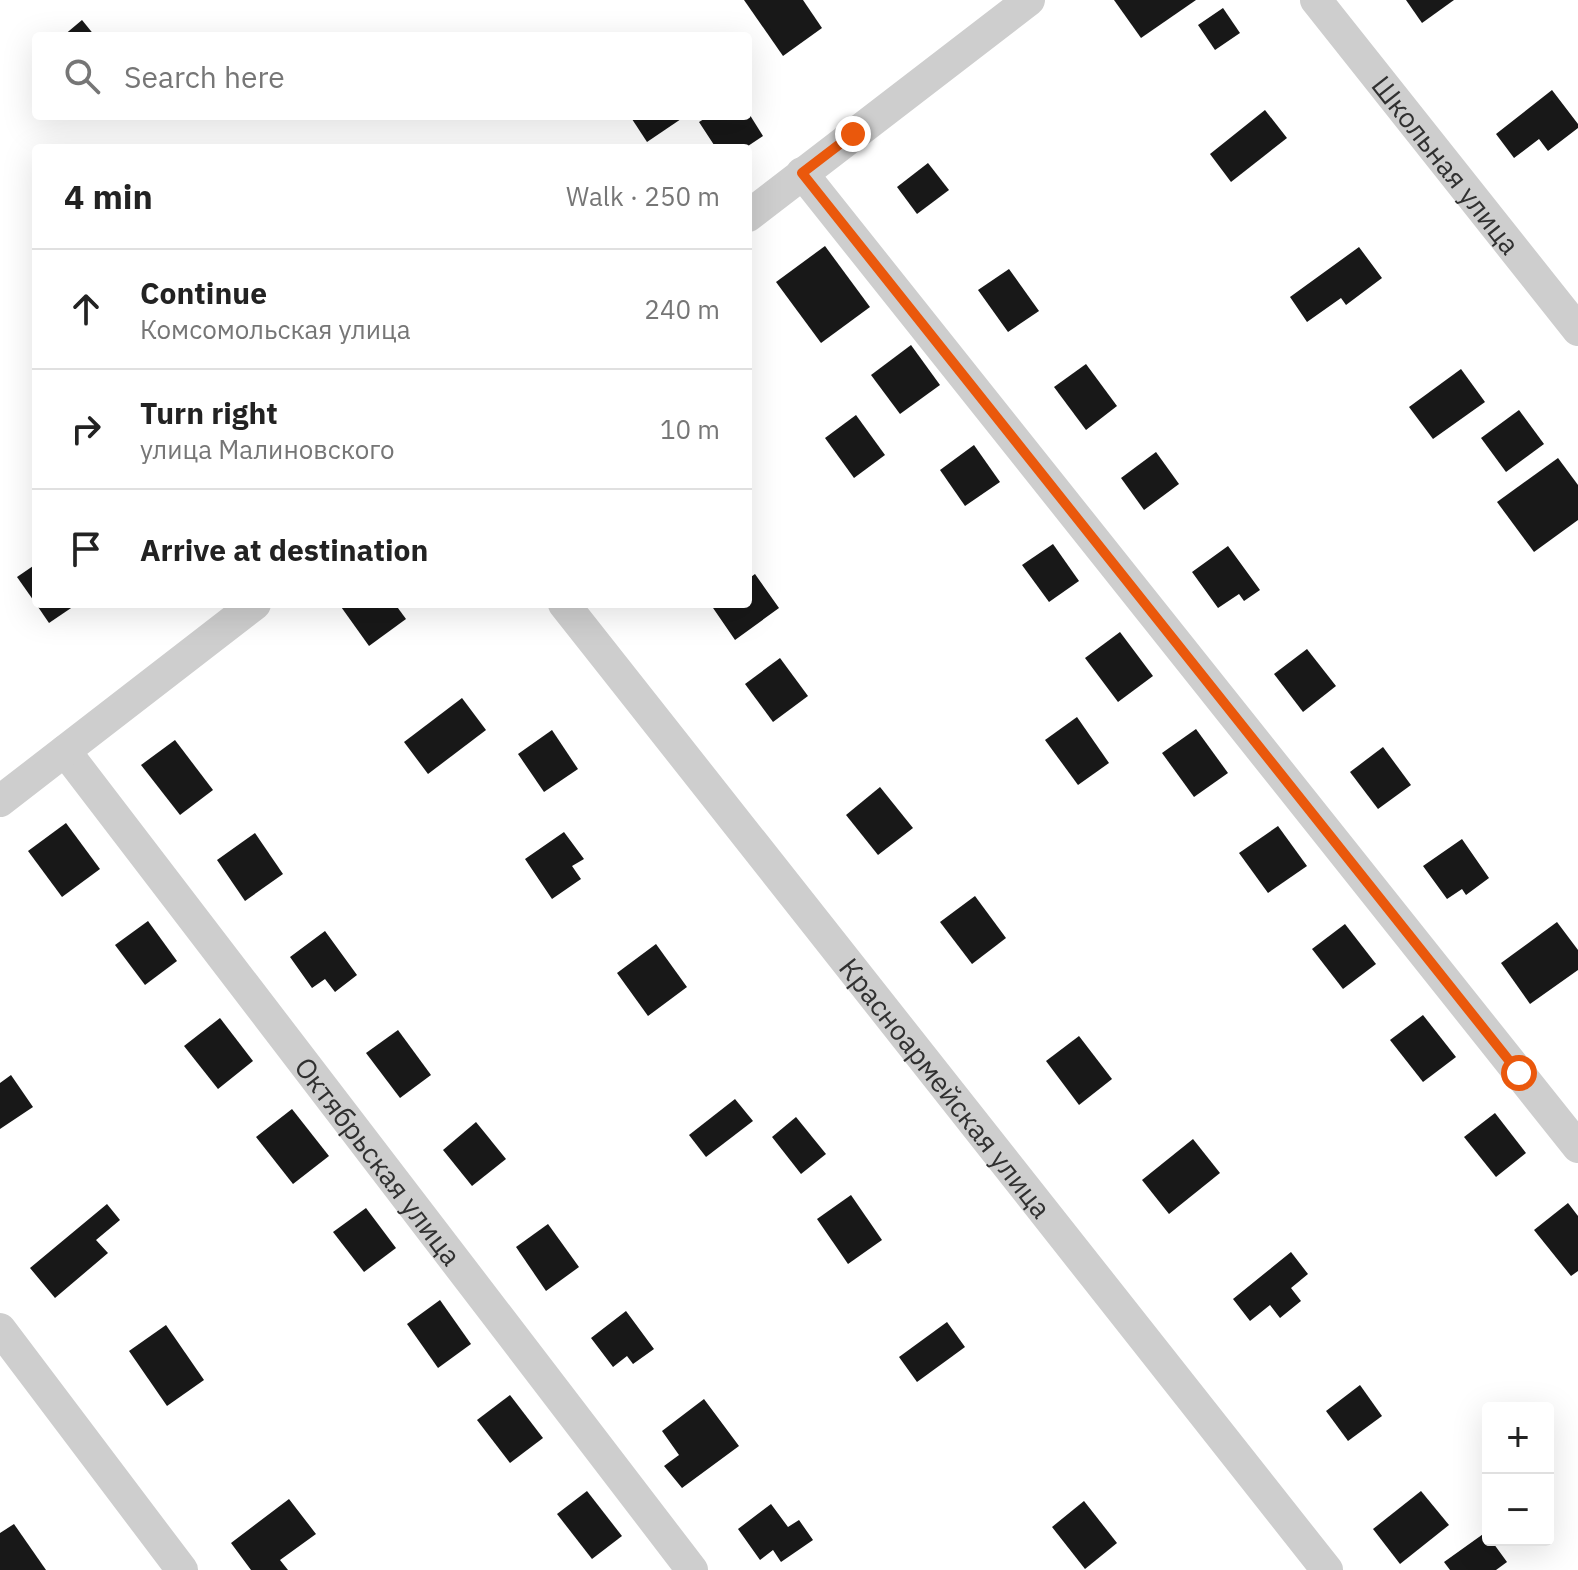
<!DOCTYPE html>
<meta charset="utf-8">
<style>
body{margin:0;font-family:"IBM Plex Sans",sans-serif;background:#f2f2f2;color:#222}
.controls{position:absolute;right:24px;bottom:24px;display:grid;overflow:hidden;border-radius:8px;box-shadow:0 8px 32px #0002}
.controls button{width:72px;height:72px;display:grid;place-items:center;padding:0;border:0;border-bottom:2px solid #e0e0e0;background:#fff;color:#222;font:40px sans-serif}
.stop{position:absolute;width:24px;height:24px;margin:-18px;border:6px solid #ea580c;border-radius:50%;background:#fff}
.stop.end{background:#ea580c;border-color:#fff;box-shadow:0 2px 8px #0008}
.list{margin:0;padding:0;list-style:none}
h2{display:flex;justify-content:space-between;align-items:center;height:104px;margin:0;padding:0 32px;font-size:34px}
h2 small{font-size:26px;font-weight:400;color:#767676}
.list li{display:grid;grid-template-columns:52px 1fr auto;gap:24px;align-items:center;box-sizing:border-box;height:120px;padding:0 32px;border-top:2px solid #e0e0e0}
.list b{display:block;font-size:30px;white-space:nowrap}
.list p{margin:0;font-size:26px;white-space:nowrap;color:#767676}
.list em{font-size:26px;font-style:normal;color:#767676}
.icon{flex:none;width:44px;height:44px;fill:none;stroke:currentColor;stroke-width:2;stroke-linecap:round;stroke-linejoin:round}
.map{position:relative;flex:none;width:1578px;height:1570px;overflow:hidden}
.search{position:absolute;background:#fff;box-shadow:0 8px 32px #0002;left:32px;top:32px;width:720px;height:88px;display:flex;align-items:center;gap:20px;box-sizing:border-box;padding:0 28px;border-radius:8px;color:#767676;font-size:30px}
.panel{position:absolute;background:#fff;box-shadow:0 8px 32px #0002;left:32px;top:144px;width:720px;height:464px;border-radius:8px}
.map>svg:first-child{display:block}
</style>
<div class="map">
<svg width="1578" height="1570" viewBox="0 0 1578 1570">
<rect width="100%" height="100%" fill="#fff"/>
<g fill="#181818">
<path d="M744,0H803L822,28L783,56Z"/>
<path d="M1114,0H1196L1141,38Z"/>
<path d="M1406,0H1454L1422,23Z"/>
<path d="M1223,8L1240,33L1215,50L1198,25Z"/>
<path d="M82,20L95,36H63Z"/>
<path d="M1552,90L1578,124V128L1548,151L1539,139L1514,158L1496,134Z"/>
<path d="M1265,110L1287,138L1231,182L1210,154Z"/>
<path d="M748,112L763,136L745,148H716L699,122L709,116H748Z"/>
<path d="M630,116H679L681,119L647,142Z"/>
<path d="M928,163L949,190L917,214L897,187Z"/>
<path d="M825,246L870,307L821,343L776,282Z"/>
<path d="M1359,247L1382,278L1346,305L1341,298L1307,322L1290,297Z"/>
<path d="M1009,269L1039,311L1008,332L978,290Z"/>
<path d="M911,345L940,385L900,414L871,375Z"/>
<path d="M1086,364L1117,406L1086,430L1054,387Z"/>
<path d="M1461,369L1485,402L1433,439L1409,407Z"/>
<path d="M1519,410L1544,444L1506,472L1481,438Z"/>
<path d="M856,415L885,455L854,478L825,438Z"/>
<path d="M974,445L1000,482L965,506L940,470Z"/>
<path d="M1156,452L1179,484L1144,510L1121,478Z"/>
<path d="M1558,458L1578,485V520L1534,552L1497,502Z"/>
<path d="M1053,544L1079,581L1049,602L1022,565Z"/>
<path d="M1228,546L1260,590L1244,601L1239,594L1218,608L1192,572Z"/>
<path d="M36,564V604L17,577Z"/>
<path d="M755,574L779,608L735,640L711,605L748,604V579Z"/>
<path d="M36,604H77L49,623Z"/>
<path d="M339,604H395L406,619L369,646Z"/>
<path d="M1120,632L1153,676L1118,702L1085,658Z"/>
<path d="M1307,649L1336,686L1303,712L1274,674Z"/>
<path d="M780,658L808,696L773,722L745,684Z"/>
<path d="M462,698L486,730L428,774L404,742Z"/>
<path d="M1077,717L1109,763L1078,785L1045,740Z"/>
<path d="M1196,729L1228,773L1194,797L1162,753Z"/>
<path d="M552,730L578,769L544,792L518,754Z"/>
<path d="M175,740L213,790L180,815L141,765Z"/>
<path d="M1383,747L1411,785L1378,809L1350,772Z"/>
<path d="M880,787L913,828L878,855L846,815Z"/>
<path d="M66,823L100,869L62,897L28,851Z"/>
<path d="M1278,826L1307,866L1268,893L1239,853Z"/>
<path d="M564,832L584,859L572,866L581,879L552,899L525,859Z"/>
<path d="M255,833L283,874L245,901L217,860Z"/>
<path d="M1462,839L1489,878L1466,895L1462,889L1447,899L1423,866Z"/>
<path d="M975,896L1006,938L972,964L940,922Z"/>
<path d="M148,921L177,961L145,985L115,945Z"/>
<path d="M1557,922L1578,950V970L1530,1004L1501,963Z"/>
<path d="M1345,924L1376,964L1343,989L1312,949Z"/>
<path d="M325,931L357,975L335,992L325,979L312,988L290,957Z"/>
<path d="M656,944L687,987L648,1016L617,973Z"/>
<path d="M1423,1015L1456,1057L1423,1082L1390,1040Z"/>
<path d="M220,1018L253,1061L218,1089L184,1046Z"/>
<path d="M398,1030L431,1075L400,1098L366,1053Z"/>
<path d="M1079,1036L1112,1079L1079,1105L1046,1061Z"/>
<path d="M11,1075L33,1107L0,1129V1083Z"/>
<path d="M735,1099L753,1121L706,1157L689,1135Z"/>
<path d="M292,1109L329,1156L293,1184L256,1137Z"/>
<path d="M1495,1113L1526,1153L1496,1177L1464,1137Z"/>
<path d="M796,1117L826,1154L801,1174L772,1137Z"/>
<path d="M476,1122L506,1159L472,1186L443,1150Z"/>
<path d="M1193,1139L1220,1173L1169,1214L1142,1180Z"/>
<path d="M851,1195L882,1240L848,1264L817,1219Z"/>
<path d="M1568,1203L1578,1216V1271L1571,1276L1534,1230Z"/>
<path d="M107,1204L120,1220L96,1240L108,1253L55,1298L30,1268Z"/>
<path d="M366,1208L396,1248L364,1272L333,1232Z"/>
<path d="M548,1224L579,1267L546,1291L516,1247Z"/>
<path d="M1291,1252L1308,1274L1291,1288L1301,1301L1280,1318L1270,1305L1250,1321L1233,1299Z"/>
<path d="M440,1300L471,1344L438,1368L407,1324Z"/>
<path d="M626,1311L654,1349L633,1364L627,1356L613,1367L591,1338Z"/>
<path d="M947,1322L965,1347L917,1382L899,1357Z"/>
<path d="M166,1325L204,1380L167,1406L129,1351Z"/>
<path d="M1360,1385L1382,1416L1348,1441L1326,1411Z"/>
<path d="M510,1395L543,1438L510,1463L477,1420Z"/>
<path d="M704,1399L739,1446L682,1488L664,1466L679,1455L662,1431Z"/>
<path d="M587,1491L622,1536L592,1559L557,1514Z"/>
<path d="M1421,1491L1449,1525L1400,1564L1373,1529Z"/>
<path d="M289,1499L316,1534L280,1560L288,1570H251L231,1543Z"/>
<path d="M1084,1501L1117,1543L1085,1569L1052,1527Z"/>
<path d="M771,1504L788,1527L799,1520L813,1540L781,1562L773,1550L760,1560L738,1529Z"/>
<path d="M14,1524L46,1570H0V1533Z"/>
<path d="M1486,1532L1488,1540H1491L1507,1562L1496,1570H1450L1444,1562Z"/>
</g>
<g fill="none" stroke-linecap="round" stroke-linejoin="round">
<g stroke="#cecece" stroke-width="32">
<path id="s1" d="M1316,0L1578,330"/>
<path d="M802,173L1578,1147"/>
<path d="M748,216L1029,0"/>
<path id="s2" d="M564,604L1327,1570"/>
<path id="s3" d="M65,751L692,1570"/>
<path d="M0,801L255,604"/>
<path d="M0,1329L182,1570"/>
</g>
</g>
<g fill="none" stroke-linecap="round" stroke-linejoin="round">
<path stroke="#ea580c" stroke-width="10" d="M853,134L802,173L1519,1073"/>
</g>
<g text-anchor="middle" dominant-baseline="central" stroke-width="8" stroke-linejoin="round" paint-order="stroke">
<g font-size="28" fill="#313131" stroke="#fff">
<text stroke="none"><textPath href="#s1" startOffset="210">Школьная улица</textPath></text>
<text stroke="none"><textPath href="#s2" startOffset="616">Красноармейская улица</textPath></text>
<text stroke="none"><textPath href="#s3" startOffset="516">Октябрьская улица</textPath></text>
</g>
</g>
</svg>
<div class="controls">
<button>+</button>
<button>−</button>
</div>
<div class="stop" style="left:1519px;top:1073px"></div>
<div class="stop end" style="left:853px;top:134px"></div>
<div class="search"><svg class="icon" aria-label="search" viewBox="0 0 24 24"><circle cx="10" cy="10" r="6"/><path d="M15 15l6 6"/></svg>Search here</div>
<section class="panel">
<h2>4 min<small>Walk · 250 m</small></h2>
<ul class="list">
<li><svg class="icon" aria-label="ahead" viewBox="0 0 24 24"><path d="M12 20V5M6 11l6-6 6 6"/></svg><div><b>Continue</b><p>Комсомольская улица</p></div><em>240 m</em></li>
<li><svg class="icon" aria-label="right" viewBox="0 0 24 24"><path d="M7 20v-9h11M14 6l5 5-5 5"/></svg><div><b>Turn right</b><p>улица Малиновского</p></div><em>10 m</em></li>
<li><svg class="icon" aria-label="arrive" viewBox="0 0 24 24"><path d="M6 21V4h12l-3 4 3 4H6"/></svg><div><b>Arrive at destination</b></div></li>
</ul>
</section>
</div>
